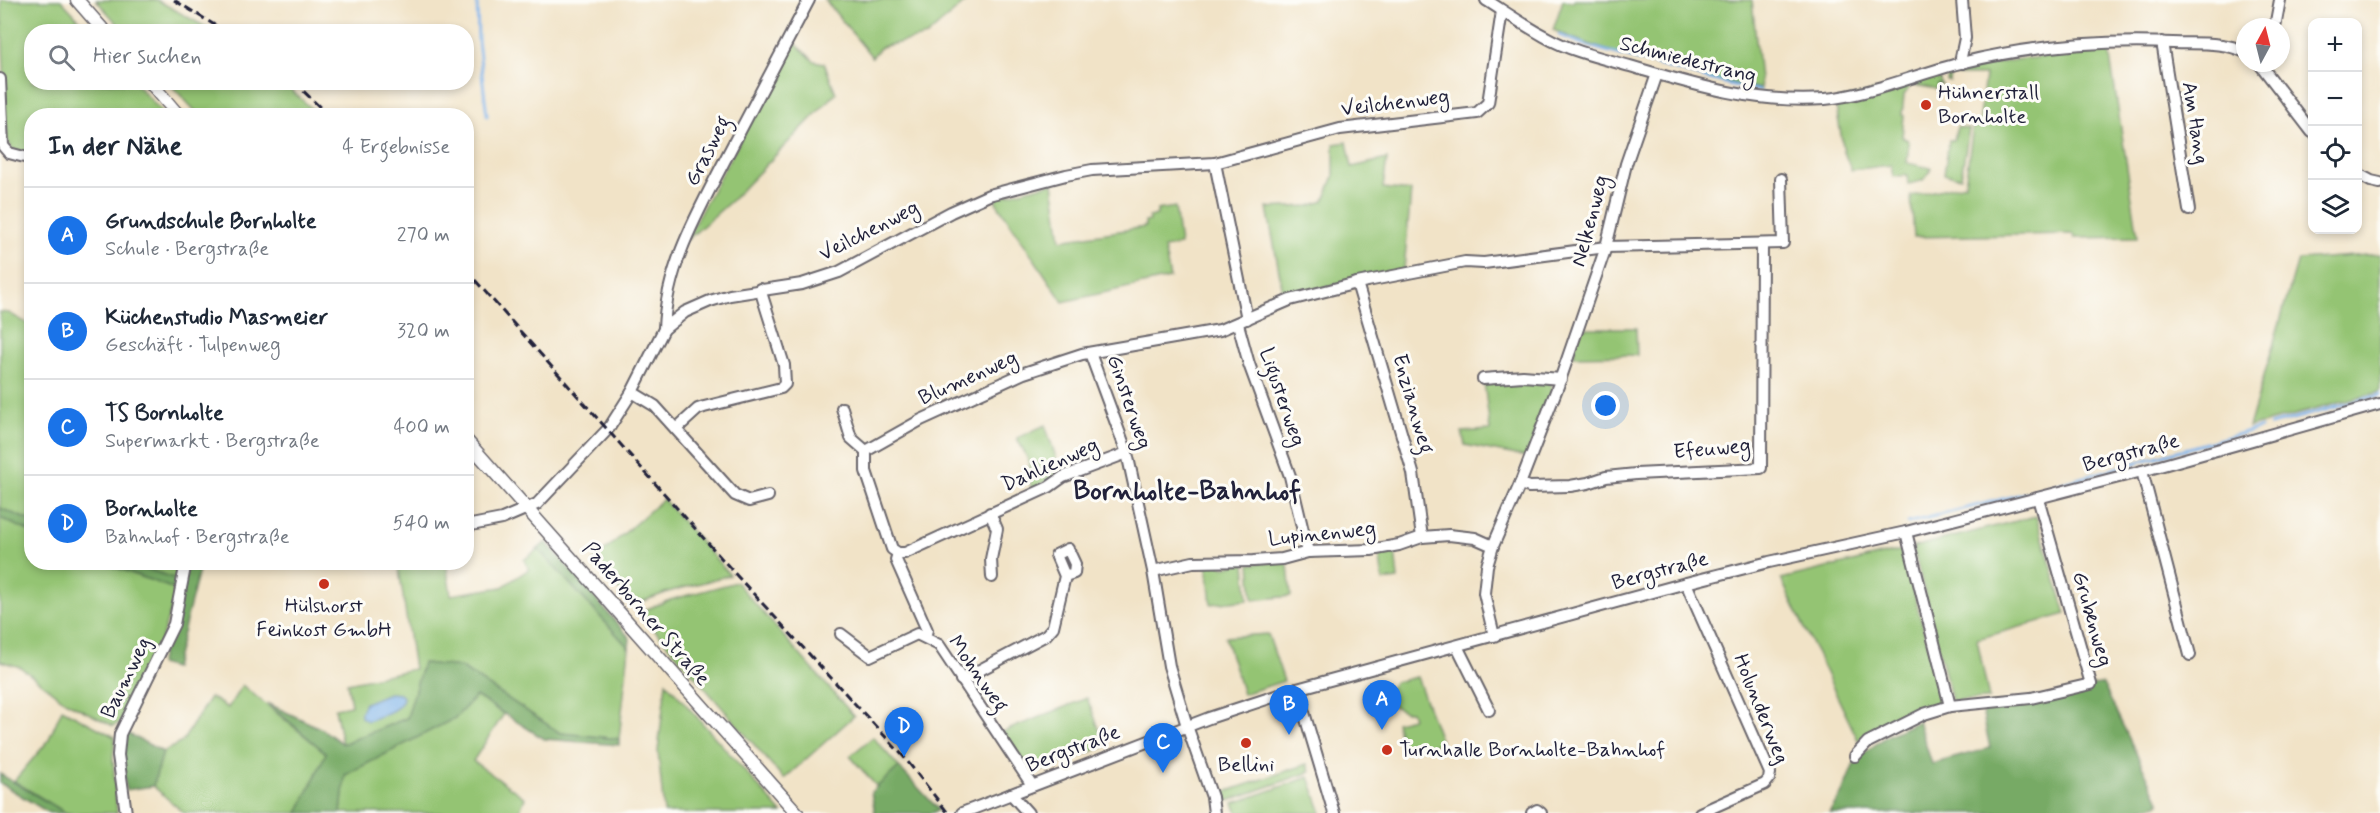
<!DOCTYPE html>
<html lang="de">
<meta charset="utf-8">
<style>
body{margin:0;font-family:Mynerve,sans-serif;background:#f2f2f3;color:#1f2937}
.controls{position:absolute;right:18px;top:18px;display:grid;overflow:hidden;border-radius:12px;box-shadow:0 3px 9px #0003}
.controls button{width:54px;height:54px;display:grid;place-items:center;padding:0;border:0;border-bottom:2px solid #e0e1e3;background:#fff;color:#1f2937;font:30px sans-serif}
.compass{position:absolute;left:2236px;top:18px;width:54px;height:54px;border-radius:50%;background:#fff;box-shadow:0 3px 9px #0003;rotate:7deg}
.you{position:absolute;left:1606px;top:406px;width:21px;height:21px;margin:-15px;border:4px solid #fff;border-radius:50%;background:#1a73e8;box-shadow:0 0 0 9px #1a73e833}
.badge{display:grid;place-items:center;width:39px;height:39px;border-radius:50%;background:#1a73e8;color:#fff;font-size:20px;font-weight:700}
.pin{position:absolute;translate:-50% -50px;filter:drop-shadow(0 2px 3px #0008)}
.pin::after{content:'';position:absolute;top:32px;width:21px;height:18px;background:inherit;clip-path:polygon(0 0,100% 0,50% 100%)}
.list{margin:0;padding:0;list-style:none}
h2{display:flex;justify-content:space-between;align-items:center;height:78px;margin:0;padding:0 24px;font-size:26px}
h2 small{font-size:20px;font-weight:400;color:#747a83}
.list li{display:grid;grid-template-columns:39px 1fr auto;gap:18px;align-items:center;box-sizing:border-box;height:96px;padding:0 24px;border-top:2px solid #e0e1e3}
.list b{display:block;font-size:22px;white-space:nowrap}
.list p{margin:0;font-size:20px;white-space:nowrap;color:#747a83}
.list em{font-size:20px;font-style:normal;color:#747a83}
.icon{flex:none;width:33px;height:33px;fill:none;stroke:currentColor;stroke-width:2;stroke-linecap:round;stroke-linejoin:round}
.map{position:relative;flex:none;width:2380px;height:813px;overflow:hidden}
.search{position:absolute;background:#fff;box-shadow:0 3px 9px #0003;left:24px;top:24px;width:450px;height:66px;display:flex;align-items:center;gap:15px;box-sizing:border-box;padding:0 21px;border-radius:24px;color:#747a83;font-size:22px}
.panel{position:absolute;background:#fff;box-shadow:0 3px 9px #0003;left:24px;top:108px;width:450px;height:462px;border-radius:24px}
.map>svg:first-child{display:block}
</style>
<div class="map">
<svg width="2380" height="813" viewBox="0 0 2380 813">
<rect width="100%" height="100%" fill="#fdfcf7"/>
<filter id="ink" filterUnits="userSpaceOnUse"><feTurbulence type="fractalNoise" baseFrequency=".0167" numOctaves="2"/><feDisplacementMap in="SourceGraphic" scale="12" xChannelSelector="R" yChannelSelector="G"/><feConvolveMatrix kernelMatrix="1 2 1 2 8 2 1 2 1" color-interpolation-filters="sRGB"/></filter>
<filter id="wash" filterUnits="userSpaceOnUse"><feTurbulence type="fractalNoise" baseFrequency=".008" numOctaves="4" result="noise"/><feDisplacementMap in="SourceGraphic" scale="24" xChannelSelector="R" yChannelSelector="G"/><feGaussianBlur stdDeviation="1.35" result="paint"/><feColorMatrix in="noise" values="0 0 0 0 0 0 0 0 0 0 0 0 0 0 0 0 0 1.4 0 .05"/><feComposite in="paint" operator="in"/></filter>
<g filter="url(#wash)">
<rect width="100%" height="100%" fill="#f1e3c7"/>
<g fill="#94c473" stroke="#5b7357" stroke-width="1.5">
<path d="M1,0H61L90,31L32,32V82L135,83L165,115L32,116L31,155L12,149L7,139Z"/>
<path d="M96,0H157L213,31H124Z"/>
<path d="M825,0H962L965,2L927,36L881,47L872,57Z"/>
<path d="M1563,0L1573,2L1574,0H1752L1761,89C1691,75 1618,58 1553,30Z"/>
<path d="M794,42L814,61L824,63L836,93L731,201L687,240L696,220Z"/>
<path d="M2109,51L2138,237L2074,238L2073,234L1914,237L1911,196L1965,184L1973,126H1979L1985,75H1951L1950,82L1947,81L1948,75L1954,68L1986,61V65L2021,59Z"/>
<path d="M1932,76L1939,78L1942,85L1938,84L1937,89L1913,85L1915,81Z"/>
<path d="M169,83H283L319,115H199Z"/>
<path d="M1908,83L1909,88L1904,95L1902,115L1904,116L1902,137L1909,141L1907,163L1931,168C1927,181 1921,182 1908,184L1907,175L1893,177L1891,165L1851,170L1844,152L1835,101Z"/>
<path d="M1957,127L1969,129L1961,177L1944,174L1949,140H1954Z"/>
<path d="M1347,142L1352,167L1387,159L1383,188L1411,191L1404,270L1284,297L1267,208L1310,206L1324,201L1334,176V144Z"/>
<path d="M1053,183L1061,240L1145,227V222L1149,221V217L1157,215V210L1175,207L1180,245L1164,248L1170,278L1063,302L996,202V197Z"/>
<path d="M2380,254V392L2249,427L2298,260Z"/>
<path d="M0,312L9,313L30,325L31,336V521L0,508Z"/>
<path d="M1581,328H1636L1637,355L1573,356Z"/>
<path d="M1546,380L1551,384L1552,391L1526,457L1465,445L1462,432L1490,430L1484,382Z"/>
<path d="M1045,425L1061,472L1031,490L1029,462L1017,438Z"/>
<path d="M663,499L730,575L668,592L633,605L593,561Z"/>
<path d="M2036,516L2066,614L1977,639L1989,699L1952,701L1913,547Z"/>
<path d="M0,518L31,532L32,562L104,563L177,590L160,643L120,723L113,726L65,701L20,667L0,661Z"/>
<path d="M538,549L629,648L619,739L560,733L460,667L423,663L407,718L342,744L335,708L351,705L347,683L414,669L398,563H446L451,595L502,587L529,569L524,560Z"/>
<path d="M1395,550L1398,579L1383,581L1379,552Z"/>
<path d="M1902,550L1944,703L1921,709L1858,740L1781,579Z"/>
<path d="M1283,561L1288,565L1291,596L1253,600L1250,564Z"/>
<path d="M130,563H182L179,580Z"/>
<path d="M1218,563L1224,567L1245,563L1248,600L1211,604L1207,564Z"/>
<path d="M736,582L854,716L784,779L639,612L670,600Z"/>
<path d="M1268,634L1284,681L1243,694L1225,637Z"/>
<path d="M1417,677L1441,742L1421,749L1420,745L1403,750L1396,722L1413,718L1411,711H1404L1393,706L1388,691L1395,682Z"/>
<path d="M666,682L782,813H664L658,751Z"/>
<path d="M242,685L326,753L298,813H184L153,786L163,752L182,742L210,697L228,708Z"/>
<path d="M476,696L504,714L473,761L525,798L519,813H341L345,775L455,718Z"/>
<path d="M1087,698L1106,746L1029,775L1000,733Z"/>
<path d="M62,709L115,737L113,758L117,813H66L14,781L48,741Z"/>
<path d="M873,737L899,767L877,787L850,756Z"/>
<path d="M1307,764L1310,772L1222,803L1219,794Z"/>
<path d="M1309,777L1322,813H1238L1234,803Z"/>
</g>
<g fill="#77aa65" stroke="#4c6650" stroke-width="1.5">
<path d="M0,508L31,521V532L0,518Z"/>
<path d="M546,542L630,638L629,648L538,549Z"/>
<path d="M104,563H130L179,580L177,590Z"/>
<path d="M189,563H201L174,668L159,664Z"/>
<path d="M423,663L460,667L560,733L619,739V745L544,739L476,696L455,718L345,775L341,813H298L326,753L267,703L322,729L343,744L407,718Z"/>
<path d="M2103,684L2160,803L2127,813H1829L1842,793L1854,764L1863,754L1887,736L1918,721L1932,764L1990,748L1981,706L2032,700Z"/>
<path d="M125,732L163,752L153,786L126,790L122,758Z"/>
<path d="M899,767L939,810L931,813H875L871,792Z"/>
<path d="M0,774L66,813H49L0,783Z"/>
</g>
<path fill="#7ab1e9" stroke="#4e6a92" stroke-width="1.5" d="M389,693L400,694L403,697C402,711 379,716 367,721L361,717V712L365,703Z"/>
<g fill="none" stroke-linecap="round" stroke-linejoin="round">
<g stroke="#7ab1e9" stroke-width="3">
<path d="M477,0L478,41L487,116"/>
<path d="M1559,35L1588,46L1728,84L1760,91"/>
<path d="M2270,425L2380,395"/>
<path d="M1908,523L2034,491L2260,428"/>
</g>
</g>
</g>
<g filter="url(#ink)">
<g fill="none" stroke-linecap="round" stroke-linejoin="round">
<defs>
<g id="minor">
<path d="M1486,0C1505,12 1524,25 1544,36C1570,51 1601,58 1630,66C1695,85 1756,104 1825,99C1870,95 1917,74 1961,63C2029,46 2103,40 2173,43C2196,44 2224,41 2245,52"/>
<path d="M1962,0L1965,38L1961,57L1963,63"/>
<path d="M2275,27L2280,0"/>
<path d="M2162,42L2189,210"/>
<path d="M2259,63L2312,132"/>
<path d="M0,79L3,146L9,153L32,159"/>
<path d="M1215,163L1247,319"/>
<path d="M2358,174L2371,181L2380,183"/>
<path d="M1357,283L1413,473L1422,537"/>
<path d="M1238,324L1249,364L1290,476L1308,552"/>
<path d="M664,329C666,265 700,209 728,154C755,102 782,51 809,0"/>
<path d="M1090,353L1127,453L1153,571L1169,666L1187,726L1212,797L1214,813"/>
<path d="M1483,379L1523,376L1561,379"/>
<path d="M632,392L655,406L735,495L749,501L768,496"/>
<path d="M842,408L851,438L866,451V471L892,549L898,553"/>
<path d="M676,429L698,409L704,407L781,388L785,384L784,365L760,289"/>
<path d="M866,451L921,420L1024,373L1082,354L1220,330L1290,300L1357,283L1465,262L1484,263L1606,247L1783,243L1781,179"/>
<path d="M2142,471L2190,655"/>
<path d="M1520,484L1529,487L1570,486L1588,483L1606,477L1636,474L1761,468L1762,244"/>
<path d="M990,513L997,529L991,559L992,577"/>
<path d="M466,526L502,519L537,504L609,428L632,392L664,329L685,312L710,301L730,295L802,284L839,272L951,212L989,195L1066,175L1092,170L1215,163L1340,129L1477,113L1488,103L1502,11"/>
<path d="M1906,532L1950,706"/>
<path d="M898,553H905L1049,487L1063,477L1127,453"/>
<path d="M898,553L896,560L927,630L925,637"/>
<path d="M1153,571L1193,562L1253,561L1282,559L1308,552L1371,550L1399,545L1422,537L1449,535L1475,538L1493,546"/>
<path d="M1686,583L1770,773L1769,779L1765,784L1700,813"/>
<path d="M841,634L870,656L917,634L939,645L1032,785"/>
<path d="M1494,636L1484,593L1487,566L1493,546L1520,484L1558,386L1606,247L1626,164L1657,74"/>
<path d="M1457,646L1489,710"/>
<path d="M961,680L1046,635L1053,627L1065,576L1056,555L1068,549L1075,564L1074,573L1065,576"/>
<path d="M1297,689L1334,813"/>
<path d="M1855,756L1868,742L1924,714L1950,706L2031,698L2091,684L2038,498"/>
<path d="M1011,794L1028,813"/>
<path d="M126,813L118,755L120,734L174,624L186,562"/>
<path d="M962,813L1209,718L1297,689L1686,583L1769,562L1906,532L2142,471L2380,404"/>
<path d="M1532,813L1537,810L1541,813"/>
</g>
<g id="major">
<path d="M77,0L105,32"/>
<path d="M150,82L179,116"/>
<path d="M466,440L797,813"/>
</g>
</defs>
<use href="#minor" stroke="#6a666c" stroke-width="14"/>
<use href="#major" stroke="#6a666c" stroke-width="15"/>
<use href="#minor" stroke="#fff" stroke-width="10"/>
<use href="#major" stroke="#fff" stroke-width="12"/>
<g stroke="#22223b" stroke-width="3" stroke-dasharray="9 4.5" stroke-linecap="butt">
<path d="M174,0L226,32"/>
<path d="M294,82L329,116"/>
<path d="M466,270L738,577L904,757L948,813"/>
</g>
</g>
</g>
<g fill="#c8321e" stroke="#fdfcf7" stroke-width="2">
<circle cx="1926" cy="105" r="6"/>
<circle cx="324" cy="584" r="6"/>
<circle cx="1246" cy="743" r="6"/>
<circle cx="1387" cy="750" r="6"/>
</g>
<g text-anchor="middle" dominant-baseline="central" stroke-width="6" stroke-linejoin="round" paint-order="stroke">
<g font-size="21" fill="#22223b" stroke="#fdfcf7">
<text transform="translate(1688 60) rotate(14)">Schmiedestrang</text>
<text transform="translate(1395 103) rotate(-7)">Veilchenweg</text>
<text transform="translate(2195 123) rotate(81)">Am Hang</text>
<text transform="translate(708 151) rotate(-63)">Grasweg</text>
<text transform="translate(1590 221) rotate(-75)">Nelkenweg</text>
<text transform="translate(869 231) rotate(-27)">Veilchenweg</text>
<text transform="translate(968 378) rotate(-24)">Blumenweg</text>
<text transform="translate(1282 397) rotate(71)">Ligusterweg</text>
<text transform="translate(1129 402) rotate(71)">Ginsterweg</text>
<text transform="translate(1413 404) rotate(74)">Enzianweg</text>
<text transform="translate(1712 449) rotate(-5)">Efeuweg</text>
<text transform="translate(2131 453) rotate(-15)">Bergstraße</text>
<text transform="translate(1050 465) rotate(-24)">Dahlienweg</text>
<text transform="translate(1322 534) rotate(-6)">Lupinenweg</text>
<text transform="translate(1660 571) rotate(-15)">Bergstraße</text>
<text transform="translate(646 614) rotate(49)">Paderborner Straße</text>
<text transform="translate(2092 619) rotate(74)">Grubenweg</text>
<text transform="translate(978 674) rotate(55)">Mohnweg</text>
<text transform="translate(126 678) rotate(-64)">Baumweg</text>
<text transform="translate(1761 709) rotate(68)">Holunderweg</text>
<text transform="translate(1073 749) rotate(-21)">Bergstraße</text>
</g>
<g font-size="21" fill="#22223b" stroke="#fdfcf7" text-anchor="start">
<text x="1938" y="93">Hühnerstall<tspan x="1938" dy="24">Bornholte</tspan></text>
<text x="324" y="606" text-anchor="middle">Hülshorst<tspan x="324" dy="24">Feinkost GmbH</tspan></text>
<text x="1399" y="750">Turnhalle Bornholte-Bahnhof</text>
<text x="1246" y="765" text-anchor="middle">Bellini</text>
</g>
<g font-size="27" font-weight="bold" fill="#22223b" stroke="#fdfcf7">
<text x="1187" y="491">Bornholte-Bahnhof</text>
</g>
</g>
</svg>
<div class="controls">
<button>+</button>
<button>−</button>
<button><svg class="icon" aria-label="locate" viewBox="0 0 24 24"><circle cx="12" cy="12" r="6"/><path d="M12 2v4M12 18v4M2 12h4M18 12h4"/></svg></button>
<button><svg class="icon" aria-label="layers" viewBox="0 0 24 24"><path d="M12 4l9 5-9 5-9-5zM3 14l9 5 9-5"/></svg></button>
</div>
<svg class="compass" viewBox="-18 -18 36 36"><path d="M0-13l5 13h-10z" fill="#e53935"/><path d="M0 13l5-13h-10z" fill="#747a83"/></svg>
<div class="you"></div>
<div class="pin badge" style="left:1382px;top:730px">A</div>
<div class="pin badge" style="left:1289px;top:735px">B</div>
<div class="pin badge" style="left:1163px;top:773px">C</div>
<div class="pin badge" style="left:904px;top:757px">D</div>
<div class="search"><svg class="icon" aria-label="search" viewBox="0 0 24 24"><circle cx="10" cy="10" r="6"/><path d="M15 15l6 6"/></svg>Hier suchen</div>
<section class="panel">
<h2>In der Nähe<small>4 Ergebnisse</small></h2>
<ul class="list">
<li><span class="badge">A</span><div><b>Grundschule Bornholte</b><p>Schule · Bergstraße</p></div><em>270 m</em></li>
<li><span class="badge">B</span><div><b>Küchenstudio Masmeier</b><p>Geschäft · Tulpenweg</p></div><em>320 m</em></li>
<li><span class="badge">C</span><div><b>TS Bornholte</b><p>Supermarkt · Bergstraße</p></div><em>400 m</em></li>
<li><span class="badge">D</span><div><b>Bornholte</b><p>Bahnhof · Bergstraße</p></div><em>540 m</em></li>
</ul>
</section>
</div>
